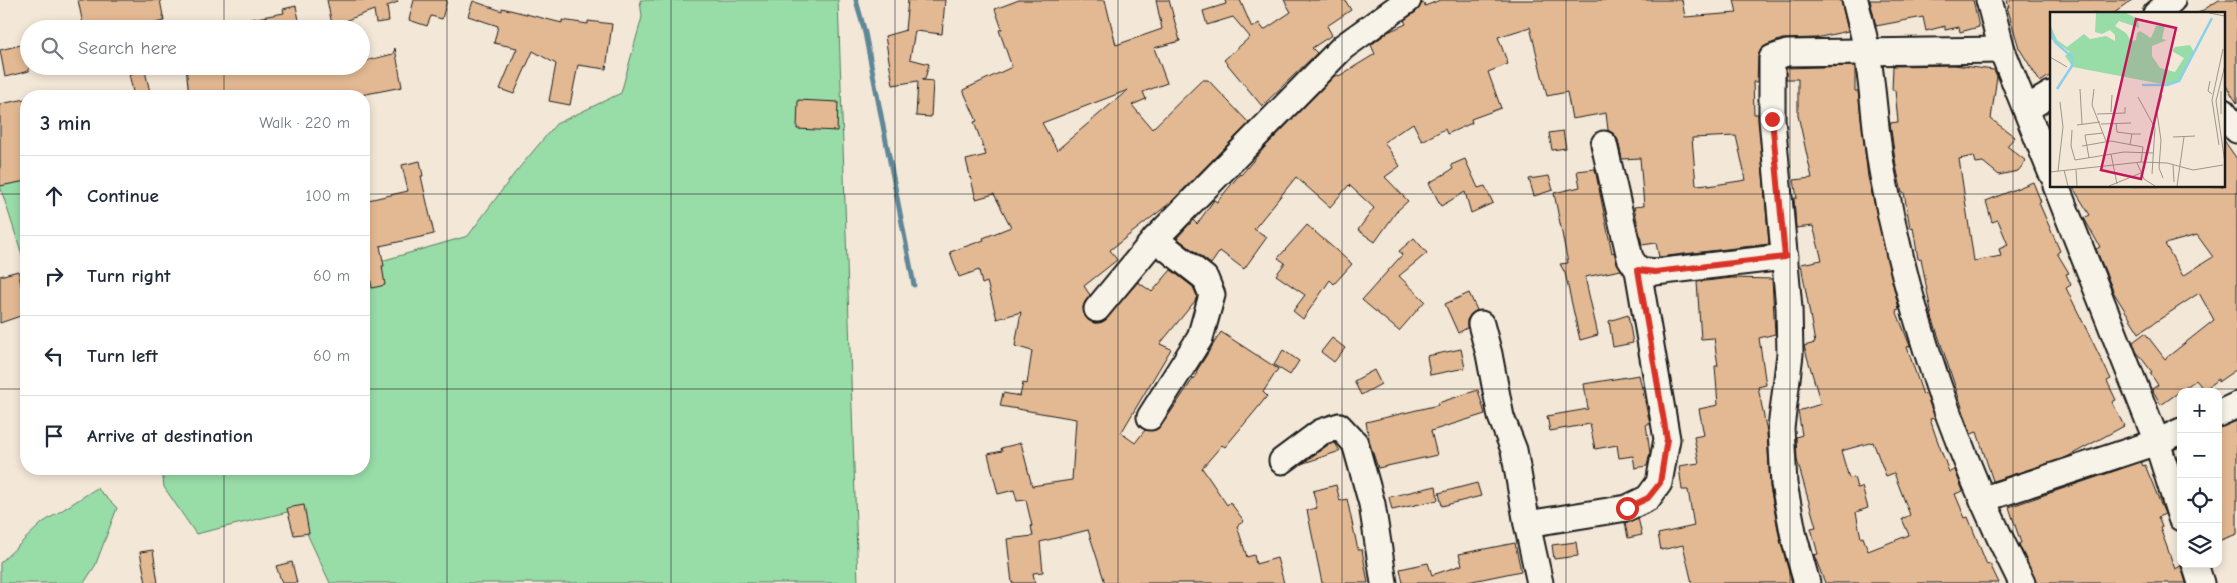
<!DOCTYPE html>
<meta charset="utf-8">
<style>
body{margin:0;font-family:"Comic Neue",sans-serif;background:#f2f2f3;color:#1f2937}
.controls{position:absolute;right:15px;bottom:15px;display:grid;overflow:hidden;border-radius:10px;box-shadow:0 2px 8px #0003}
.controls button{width:45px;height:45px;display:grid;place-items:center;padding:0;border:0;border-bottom:1px solid #e0e1e3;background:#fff;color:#1f2937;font:25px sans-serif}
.stop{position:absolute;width:15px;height:15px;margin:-11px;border:4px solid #d93025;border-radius:50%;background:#fff}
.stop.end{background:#d93025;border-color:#fff;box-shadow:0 1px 5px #0008}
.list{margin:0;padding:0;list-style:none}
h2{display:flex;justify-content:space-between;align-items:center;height:65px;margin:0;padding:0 20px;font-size:21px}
h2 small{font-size:16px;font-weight:400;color:#747a83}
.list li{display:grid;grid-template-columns:32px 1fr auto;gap:15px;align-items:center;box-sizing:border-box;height:80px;padding:0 20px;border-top:1px solid #e0e1e3}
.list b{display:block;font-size:19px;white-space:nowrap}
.list em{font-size:16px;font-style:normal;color:#747a83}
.icon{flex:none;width:28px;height:28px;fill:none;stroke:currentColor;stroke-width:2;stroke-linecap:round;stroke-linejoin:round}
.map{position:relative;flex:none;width:2237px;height:583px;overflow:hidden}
.search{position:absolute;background:#fff;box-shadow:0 2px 8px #0003;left:20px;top:20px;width:350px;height:55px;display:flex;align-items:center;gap:12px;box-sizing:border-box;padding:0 18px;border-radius:28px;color:#747a83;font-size:19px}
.panel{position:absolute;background:#fff;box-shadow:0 2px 8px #0003;left:20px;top:90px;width:350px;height:385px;border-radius:20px}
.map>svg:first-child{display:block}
</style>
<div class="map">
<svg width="2237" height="583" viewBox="0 0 2237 583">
<rect width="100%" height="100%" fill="#f3e7d7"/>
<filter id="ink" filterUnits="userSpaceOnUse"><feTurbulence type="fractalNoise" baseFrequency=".02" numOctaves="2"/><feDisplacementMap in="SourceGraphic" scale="10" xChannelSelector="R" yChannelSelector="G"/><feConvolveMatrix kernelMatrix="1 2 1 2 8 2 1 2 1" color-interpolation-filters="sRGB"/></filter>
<g filter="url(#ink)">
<g fill="#98dca8" stroke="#5a7c62">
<path d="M640,0H838L858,583H330L296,510L196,534L164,487L162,469H364V266L468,236L514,174L556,124L621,93L642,17Z"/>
<path d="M26,154V267L0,186V159Z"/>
<path d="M97,488L117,508L95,566L84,583H0V563L42,523Z"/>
</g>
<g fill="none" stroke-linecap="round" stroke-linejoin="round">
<path stroke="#5e8798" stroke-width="5" d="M856,0L865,33L914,285"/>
</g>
<g fill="#e3b993" stroke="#1c1c1c" fill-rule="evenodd">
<path d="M78,0H160L164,21L142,26L141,23L118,29H84Z"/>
<path d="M327,0H397L398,2L387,6L389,21L376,23L374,10L347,20L350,29H333Z"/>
<path d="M414,0H447L442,19L431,16L427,26L409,20Z"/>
<path d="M908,0H945L942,34L915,31L910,59L929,64L925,79L922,80L933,81L931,117L916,116L918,81L893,85L885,36L906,30H905Z"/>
<path d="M1019,0H1105L1116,45L1162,29L1156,0H1169L1180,41L1154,48L1167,83L1143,92L1146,99L1132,105L1152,129L1202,80H1208L1249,123L1170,203L1110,250L1117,260L1084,286L1090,295L1083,307L1084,314L1088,320L1095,323L1102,322L1138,282L1152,292L1171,270L1193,287L1197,296L1195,301L1160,344L1171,349L1121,433L1135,443L1145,430H1156L1162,425L1197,373L1196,372L1221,332L1278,369L1263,392L1267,396L1256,410L1225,447L1222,445L1202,468L1227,505L1230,502L1244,521L1237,526L1247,557L1254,555L1256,564L1277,558L1284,583H1105L1088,530L1040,542L1043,572L1033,573L1035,583H1012L1007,539L1033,536L1031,526H1032L1026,500L1017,501L1014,490L998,494L988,454L1002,451L1001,448L1021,443L1032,486L1072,480L1076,419L1000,406L1003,393L1020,396L1023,383L1027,384L1032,351L1015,346L1021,312L997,319L987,282L982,284L979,270L959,277L950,252L984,240L983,238L1011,227L994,194L976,199L966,160L986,155L974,122L977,121L963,90L1012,67L999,30L1002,29L995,9ZM1128,90L1117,99L1057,150L1042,123Z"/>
<path d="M1225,0H1240L1252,28L1259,23L1264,30L1291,12L1284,0H1345L1351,10L1327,26L1332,35L1312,48L1317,53L1262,106L1224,60L1250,37L1233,17L1207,25L1203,11L1226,4Z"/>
<path d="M1440,0H1682L1685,17L1737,13L1734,0H1841L1848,31L1816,38L1782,39L1767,45L1761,49L1758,57L1757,82H1753L1754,114H1758L1769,244L1659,257L1656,243L1642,245L1634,207L1644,206L1640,158L1622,159L1618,140L1614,134L1608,130L1606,113L1572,119L1567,92L1547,96L1530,27L1498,37L1508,64L1488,72L1501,108L1471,119L1472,123L1447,134L1445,129L1422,141L1413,123L1384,142L1400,166L1385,177L1408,201L1397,211L1375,242L1358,230L1374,208L1349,185L1330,207L1296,177L1254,229L1267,237L1244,269L1220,251L1211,264L1177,238L1193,220L1197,224L1214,200L1217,202L1240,174L1241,175L1264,148L1334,76L1338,75L1339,76L1375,54L1371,45L1388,32L1406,24L1404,20L1416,12L1421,4L1424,3L1425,6ZM1736,136L1746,180L1708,186V184L1696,185L1692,138Z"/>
<path d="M1870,0H1973L1979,27L1960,32L1959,27L1945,30V26L1926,31L1923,17L1876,26Z"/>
<path d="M2007,0H2132L2113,14H2051V75L2040,82L2019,48L2007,7H2009Z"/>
<path d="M2219,0H2237V103L2223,81V14H2197Z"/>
<path d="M473,1L502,11V8L562,23V20L588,24V21L612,24L606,69L578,65L570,105L549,101L556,64L533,51L514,94L500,89L517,48L494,43L498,26L468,16Z"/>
<path d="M296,6L301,29H234V22L284,13L283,9Z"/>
<path d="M29,43V71L5,77L0,50Z"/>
<path d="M395,48L402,87L356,96H189L186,66H231L233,71L250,66H361V62L393,54Z"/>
<path d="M1954,65L1994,70L1997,76L1991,119L2015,137L2007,146L2026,161L2018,171L1999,175L1983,162L1976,163L1974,156L1959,159L1974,261L2001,256L1999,249L2008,245L1998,220L1992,222L1986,201L2033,182L2041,202L2039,203L2060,251L2057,253L2069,273L2066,274L2071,285L2066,288L2111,379L2107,381L2116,400L2112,402L2124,426L2067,457L1993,481L1977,432L1971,434L1932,317L1921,258L1918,259L1913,227L1910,228L1904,192L1902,193L1896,166L1890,123L1898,122L1895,90H1892L1893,66Z"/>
<path d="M1855,66V91H1858L1868,177L1899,309L1896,310L1910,346L1907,347L1923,395L1926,394L1935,418L1930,419L1935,434L1949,472L1955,470L1963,491L1955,494L1965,518L1968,517L1987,565L1990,564L1999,583H1825L1814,555L1818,554L1811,528L1816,527L1797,460L1796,437L1802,435L1798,411L1821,404L1804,346L1815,343L1801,264L1822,260L1813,226L1796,228L1794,198H1797L1794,180L1812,178L1798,115V79H1786V68ZM1873,442L1886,476L1894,473L1910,515L1902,519L1909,535L1868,551L1863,537L1861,538L1856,512L1868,508L1862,487L1857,488L1854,477L1849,478L1841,451Z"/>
<path d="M145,71L151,96H134L129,74Z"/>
<path d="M26,99V181L0,186V104Z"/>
<path d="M798,100L838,102L837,131L797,129Z"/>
<path d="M1563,131L1566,148L1552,150L1549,133Z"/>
<path d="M2223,139L2237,159V369L2218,382V379L2204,390L2196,380L2161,405L2152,389L2158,385L2150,373L2152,372L2136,351L2133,342L2145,333L2165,359L2214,320L2199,293L2139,333L2114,293L2096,249L2100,247L2084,218L2090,215L2072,186H2223ZM2197,235L2213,257L2183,276L2165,244Z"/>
<path d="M1465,159L1478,188L1485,186L1493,203L1471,213L1465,192L1441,206L1429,183L1453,169L1451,165Z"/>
<path d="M420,161L423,176H421L434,234L380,246L384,266H382L385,285L372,288L367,259L364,260V201L408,191L402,165Z"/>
<path d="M1595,169L1612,253L1614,252L1621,270L1585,277L1598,335L1580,340L1565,273L1560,264L1568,263L1554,193L1580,187L1577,171Z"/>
<path d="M1549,176L1553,190L1534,196L1529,179Z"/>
<path d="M1307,225L1352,264L1334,284L1330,280L1303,319L1293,311L1305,295L1276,275L1285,263L1278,258Z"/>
<path d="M1414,238L1427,253L1399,276L1425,301L1399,331L1362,300L1402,255L1399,251Z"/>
<path d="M18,271L21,285L23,291L26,290V314L0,323V276Z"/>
<path d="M1732,278L1772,279L1775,334L1759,338L1766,385L1758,387L1767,432L1770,487L1780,540L1792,583H1692L1683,545L1661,550L1658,534L1694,526L1688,490H1682L1679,466L1699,463L1694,437L1704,435L1699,409L1718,405L1715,366H1718L1714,338L1701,339L1697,282Z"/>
<path d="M1469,293L1477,310L1471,314L1467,320V328L1458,333L1445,304Z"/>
<path d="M1628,315L1633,343L1613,347L1609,321Z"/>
<path d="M1332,338L1345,348L1334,362L1321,352Z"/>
<path d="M1461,349L1465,368L1430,375L1427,356Z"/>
<path d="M1283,350L1299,361L1290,375L1274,365Z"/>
<path d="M1374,370L1381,384L1361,395L1354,381Z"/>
<path d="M1639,375L1650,424H1646L1650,453L1647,466L1635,468L1633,456L1619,458L1617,445L1595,449L1590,424L1550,431L1547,416L1588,409L1584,384Z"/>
<path d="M1478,390L1485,414L1431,431L1437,455L1378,468L1370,444L1366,422L1438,405V403Z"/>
<path d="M2237,421V534L2218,541V428Z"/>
<path d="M1335,443L1340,451L1301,464L1328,445Z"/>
<path d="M2141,462L2143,466L2145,465L2162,507L2165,514L2158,517L2162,527L2160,528L2175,569L2181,566L2186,583H2036L2019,544L2021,543L2009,507Z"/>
<path d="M1477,483L1481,496L1442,506L1439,493Z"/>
<path d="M1336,485L1340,501L1347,499L1358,550H1362L1368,583H1322L1307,510L1317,508L1313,491Z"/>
<path d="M1436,486L1438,500L1392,510L1389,497Z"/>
<path d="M304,505L309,533L294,535L287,508Z"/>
<path d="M1638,518L1642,535L1628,538L1625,523Z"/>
<path d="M1576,542L1578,556L1554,559L1552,545Z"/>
<path d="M1515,543L1521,571L1463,583H1403L1400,569L1428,563L1432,575L1462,565L1459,554Z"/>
<path d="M153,550L158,583H146L140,552Z"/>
<path d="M292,562L297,583H282L276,566Z"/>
</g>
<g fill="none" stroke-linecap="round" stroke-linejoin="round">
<defs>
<g id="minor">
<path d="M1855,0C1859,17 1864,34 1867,52C1874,93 1875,135 1883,176C1908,314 1958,458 2022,583"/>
<path d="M1989,0L2002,50L2051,172"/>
<path d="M2156,14L2172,0"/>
<path d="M2026,109L2051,94"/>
<path d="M2223,112L2237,130"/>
<path d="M1604,144L1630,258L1638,270L1655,272L1785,257"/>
<path d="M2056,186L2157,442L2181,518"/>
<path d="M1097,309L1155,239L1343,47L1408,0"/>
<path d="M1481,324L1489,354L1501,417L1514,450L1527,524L1540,583"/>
<path d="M2218,414L2237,405"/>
<path d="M1150,417L1200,338L1212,295L1205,278L1155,239"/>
<path d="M1282,461L1321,432L1339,426L1355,443L1372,504L1384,583"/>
<path d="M1984,499L2157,442L2181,431"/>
<path d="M1527,524L1627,508L1648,498L1659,483L1667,439L1638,270"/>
<path d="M2195,564L2201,583"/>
<path d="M1807,583L1794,537L1784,484L1781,428L1790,354L1789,308L1772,119V58L1787,53L2002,50"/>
</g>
</defs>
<use href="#minor" stroke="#1c1c1c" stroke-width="29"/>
<use href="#minor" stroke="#f7f3e8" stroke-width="25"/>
</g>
</g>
<g fill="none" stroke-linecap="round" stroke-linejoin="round" filter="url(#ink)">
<path stroke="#d93025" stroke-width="6" d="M1627,508L1648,498L1660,483L1667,439L1638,270L1655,272L1785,257L1772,119"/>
</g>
<path fill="none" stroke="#1c1c1c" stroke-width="1" stroke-opacity="0.55" d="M224,0V29M447,0V583M671,0V583M895,0V583M1118,0V583M1342,0V583M1566,0V583M1790,0V583M2013,0V583M224,66V96M0,194H26M364,194H2237M0,389H26M364,389H2237M224,469V583"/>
<g transform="translate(2050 12)">
<rect width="175" height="175" fill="#f3e7d7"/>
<path d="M46,1H76L88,7L89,16L69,9L65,14L76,21L81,29L86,28L87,21L90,19L101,26L106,14L115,13L112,27L117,28L102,34V44L110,56L125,60L134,46L122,39L125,35L140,33L144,40L131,68L117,73L23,55L15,44L20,40L0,26V12L7,28L17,35L34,22L40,27L56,24L65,29V23L60,18L52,22L45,20Z" fill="#98dca8"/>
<path fill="none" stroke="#8acfeb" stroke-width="2.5" d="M0,18L5,30L22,45V54L7,77M92,73H117L129,69L162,6"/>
<path fill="none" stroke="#9d968c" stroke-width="1" d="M159,1L175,4M0,45L17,55M175,53L166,89L175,151M160,69L158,79L162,82M30,77L32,112M44,77L42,93L56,129M112,83L107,101L111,128L109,156L113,166M88,85L105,116L102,162M61,100L62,83M47,102L75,101V95M171,102V79M66,111L67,120L82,122M51,112L81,111M27,113L50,110M22,118L21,134L25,148L74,140L104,141M123,125L145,124M80,132L82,122H91M169,133L162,88L173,37M32,134L61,129L93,135L91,150M61,142L67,172M39,146L35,123L53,121M87,151L94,167L105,174M123,153L124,170M14,158L18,174M26,158L27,174M8,159L13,115L10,90M0,160L91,150L117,151L143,158L173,153M59,174L91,161M127,174L134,125"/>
<path fill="#c2185b" fill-opacity="0.15" stroke="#c2185b" stroke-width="2.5" d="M86,7L126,16L91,167L51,158Z"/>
<rect width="175" height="175" fill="none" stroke="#1c1c1c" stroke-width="2.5"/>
</g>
</svg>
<div class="controls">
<button>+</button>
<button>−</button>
<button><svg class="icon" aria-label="locate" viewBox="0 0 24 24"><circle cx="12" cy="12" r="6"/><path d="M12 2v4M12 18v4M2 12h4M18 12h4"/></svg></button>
<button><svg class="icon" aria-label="layers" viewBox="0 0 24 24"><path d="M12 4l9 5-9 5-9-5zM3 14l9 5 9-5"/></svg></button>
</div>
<div class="stop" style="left:1627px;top:508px"></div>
<div class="stop end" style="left:1772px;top:119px"></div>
<div class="search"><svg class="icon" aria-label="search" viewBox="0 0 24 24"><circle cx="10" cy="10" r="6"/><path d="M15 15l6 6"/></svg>Search here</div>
<section class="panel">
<h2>3 min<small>Walk · 220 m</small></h2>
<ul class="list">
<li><svg class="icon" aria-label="ahead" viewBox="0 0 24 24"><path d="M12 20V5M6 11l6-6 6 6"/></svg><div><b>Continue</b></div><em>100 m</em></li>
<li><svg class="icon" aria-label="right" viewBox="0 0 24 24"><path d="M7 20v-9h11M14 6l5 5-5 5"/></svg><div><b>Turn right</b></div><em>60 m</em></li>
<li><svg class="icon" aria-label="left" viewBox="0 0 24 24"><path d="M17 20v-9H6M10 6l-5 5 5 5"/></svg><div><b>Turn left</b></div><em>60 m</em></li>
<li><svg class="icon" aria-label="arrive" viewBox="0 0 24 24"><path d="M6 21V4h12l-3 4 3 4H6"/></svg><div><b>Arrive at destination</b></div></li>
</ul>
</section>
</div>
